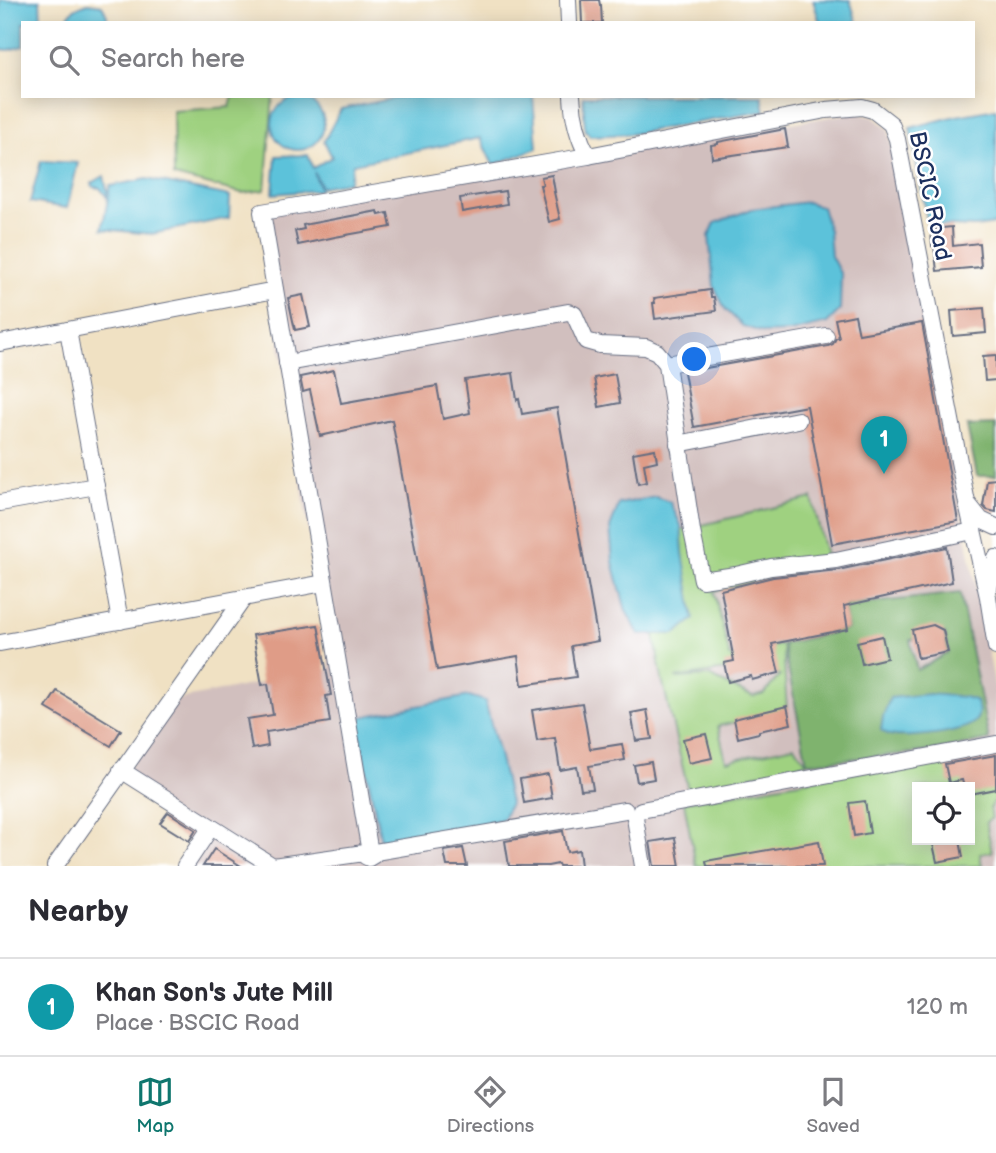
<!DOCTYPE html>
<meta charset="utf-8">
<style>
body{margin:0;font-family:"Balsamiq Sans",sans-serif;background:#f2f2f3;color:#2b2b33}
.controls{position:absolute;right:21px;bottom:21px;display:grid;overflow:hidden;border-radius:0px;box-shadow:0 4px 18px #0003}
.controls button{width:63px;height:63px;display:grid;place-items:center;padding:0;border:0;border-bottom:2px solid #e1e1e2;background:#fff;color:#2b2b33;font:35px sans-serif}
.you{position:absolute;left:695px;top:360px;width:24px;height:24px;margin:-18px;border:5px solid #fff;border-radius:50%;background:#1a73e8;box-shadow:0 0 0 10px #1a73e833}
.badge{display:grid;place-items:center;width:46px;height:46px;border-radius:50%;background:#0f766e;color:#fff;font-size:23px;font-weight:700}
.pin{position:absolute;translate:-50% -58px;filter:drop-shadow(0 2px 4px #0008)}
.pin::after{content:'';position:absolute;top:37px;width:24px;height:21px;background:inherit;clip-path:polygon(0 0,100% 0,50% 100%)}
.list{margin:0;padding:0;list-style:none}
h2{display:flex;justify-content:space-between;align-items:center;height:91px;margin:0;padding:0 28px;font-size:30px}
h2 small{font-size:23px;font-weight:400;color:#7c7c81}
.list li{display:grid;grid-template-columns:46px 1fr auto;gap:21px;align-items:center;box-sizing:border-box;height:98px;padding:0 28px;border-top:2px solid #e1e1e2}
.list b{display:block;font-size:26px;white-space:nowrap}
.list p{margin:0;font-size:23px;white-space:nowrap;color:#7c7c81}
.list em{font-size:23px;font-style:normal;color:#7c7c81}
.icon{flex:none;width:38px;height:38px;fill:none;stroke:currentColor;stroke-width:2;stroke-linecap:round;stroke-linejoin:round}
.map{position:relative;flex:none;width:996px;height:866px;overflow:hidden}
.search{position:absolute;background:#fff;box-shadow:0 4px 18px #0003;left:21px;right:21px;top:21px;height:77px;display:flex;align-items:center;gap:18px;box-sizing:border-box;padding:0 24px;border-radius:0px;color:#7c7c81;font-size:26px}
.sheet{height:189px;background:#fff}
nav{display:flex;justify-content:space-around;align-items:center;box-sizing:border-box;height:98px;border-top:2px solid #e1e1e2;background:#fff;font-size:19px;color:#7c7c81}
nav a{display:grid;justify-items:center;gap:4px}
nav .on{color:#0f766e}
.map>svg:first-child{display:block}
</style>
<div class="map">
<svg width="996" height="866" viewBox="0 0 996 866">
<rect width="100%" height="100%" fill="#fff"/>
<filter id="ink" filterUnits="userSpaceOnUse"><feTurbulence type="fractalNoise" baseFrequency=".0143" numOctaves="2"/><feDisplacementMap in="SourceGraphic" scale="14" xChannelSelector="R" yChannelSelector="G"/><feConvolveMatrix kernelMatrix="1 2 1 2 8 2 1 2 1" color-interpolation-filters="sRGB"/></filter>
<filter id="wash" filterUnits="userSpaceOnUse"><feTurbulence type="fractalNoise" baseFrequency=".00686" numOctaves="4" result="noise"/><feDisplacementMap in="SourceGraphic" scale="28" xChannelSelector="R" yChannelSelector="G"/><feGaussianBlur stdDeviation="1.57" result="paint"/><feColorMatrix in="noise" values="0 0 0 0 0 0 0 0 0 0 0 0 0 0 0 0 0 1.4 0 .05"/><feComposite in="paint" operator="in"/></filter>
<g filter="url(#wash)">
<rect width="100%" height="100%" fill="#f0e1c3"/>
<path fill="#d1bfbe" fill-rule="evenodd" d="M853,113L873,117L888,129L996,692V866H183L204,835L125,776L170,701L330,669L259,210ZM917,787H970V840H917Z"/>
<g fill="#9fd180" stroke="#5d806f" stroke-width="2" fill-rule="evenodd">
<path d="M233,96H273L265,190L242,193L174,176L173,111L230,107Z"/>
<path d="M812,498L828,564L714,591L730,657L783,644L787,711L718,726L726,761L794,746L807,763L688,790L662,679L637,541ZM745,667L780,675L764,694L753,697L709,676L675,678Z"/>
<path d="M996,748V799L990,808L992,818L986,822L992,852L980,854L982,866H696L684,802ZM917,787H970V840H917Z"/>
</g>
<g fill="#7fb36e" stroke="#4d7166" stroke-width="2" fill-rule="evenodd">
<path d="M996,425V476H977L967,426Z"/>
<path d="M960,593L989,740L933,751L807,763L783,644L848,629L844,606ZM945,634L948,653L917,670L910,640Z"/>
</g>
<g fill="#5cc2da" stroke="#3c789c" stroke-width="2">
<path d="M0,0H40L41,23H23V46L9,50L0,49Z"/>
<path d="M813,0H850L857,23H820Z"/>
<path d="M88,3L102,5L107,16V23H65C70,10 76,7 88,3Z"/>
<path d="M406,96H533L537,148L493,165L480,138L353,164L349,182L321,187L314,172L320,190L273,194L276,156L308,155L313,168L332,157L324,141L341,109Z"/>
<path d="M583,96H762L765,111L631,134L590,136L585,130Z"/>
<circle cx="298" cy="124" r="26"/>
<path d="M996,109V224L975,227L928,225L910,128L956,116Z"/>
<path d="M41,161L78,163L67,208L30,202Z"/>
<path d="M104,176L108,197L110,186L147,179L230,196L229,218L152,234L102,229L108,199L100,188L93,187L92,183Z"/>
<path d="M807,202L822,207L829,231L831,256L841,275L840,310L827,323L790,332L764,333L743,326L725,309L714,286L709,236L715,223L752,209Z"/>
<path d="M656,497L670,502L681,525L683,553L694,619L675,634H639L626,611L613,562L610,528L619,504Z"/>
<path d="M929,694L964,697L975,700C978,707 981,713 976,720C967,733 905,739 890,735C889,735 882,731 881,730L883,717L890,698Z"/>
<path d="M469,696L485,701L499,754L510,803L503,819C475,825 405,847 381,841L358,728L361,717Z"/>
</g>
<g id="blocks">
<g fill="#df9c87">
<path d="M581,0H599L600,5H601L602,23H582Z"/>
<path d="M785,129L788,147L712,158L711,145L718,144V142Z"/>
<path d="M552,175L555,192H554L560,219L549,222L540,185H543L541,177Z"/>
<path d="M505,191L507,204L462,212L460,198Z"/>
<path d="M378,211L379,215L388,213L391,227L335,237L298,245L295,231L304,229L303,225Z"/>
<path d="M952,227L953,246L979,243L981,267L937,271L934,245L932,246L931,229Z"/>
<path d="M710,290L711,297H714L716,311L655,319L653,303H655L654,298Z"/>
<path d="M303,295L310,327L295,330L288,298Z"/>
<path d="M984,308L986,333L953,336L951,311Z"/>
<path d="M855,315L859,334L922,323L958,521L832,544L807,406L694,427L684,372L828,346L833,344L836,338H839L835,319Z"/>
<path d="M996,355V380L985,381L983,356Z"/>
<path d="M334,370L341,403L437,386L443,419L470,413L465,380L513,373L517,400L519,399L522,414L557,408L598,641L571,646L576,677L522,685L518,656L437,670L392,420L320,436L310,390L303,392L300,377Z"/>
<path d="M615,374L620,403L599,407L594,378Z"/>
<path d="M655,449L657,461L644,464L647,482L638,484L633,453Z"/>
<path d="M996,479V512L987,510L983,506L987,480Z"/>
<path d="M947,547L952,582L844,606L848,629L772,644L779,673L752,680L751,676L728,682L724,663L734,661L721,590L773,577L838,570Z"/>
<path d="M318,625L331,695L326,696L330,722L266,732L268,746L252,749L247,719L273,715L268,684L262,685L253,635Z"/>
<path d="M933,625L943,630L948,652L918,658L912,630Z"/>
<path d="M882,636L887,658L862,664L857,642Z"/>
<path d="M57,691L121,730L111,746L46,708Z"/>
<path d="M582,703L590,749L622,744L625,760L589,766L593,789L581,790L577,767L560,770L555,738L537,741L532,710Z"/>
<path d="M787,706L791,724L759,731V733L738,738L734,719Z"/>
<path d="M647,710L652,739L636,741L631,713Z"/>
<path d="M706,734L712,758L689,763L683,739Z"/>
<path d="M996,755V789L970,794V787H964L962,780L949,783L945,764Z"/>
<path d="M651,762L654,779L637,782L634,765Z"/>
<path d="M548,774L552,798L524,803L520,779Z"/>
<path d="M865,801L870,833L854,836L849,803Z"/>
<path d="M168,812L196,830L189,841L160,823Z"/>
<path d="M563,831L567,852L579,850L581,866H559L558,864L548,866H509L505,841Z"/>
<path d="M675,838L680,866H654L650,842Z"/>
<path d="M960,840L963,857L937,862L933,844Z"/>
<path d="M819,841L823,866H707L706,861Z"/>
<path d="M463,848L467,866H447L444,851Z"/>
<path d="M214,849L241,866H203Z"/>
</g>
</g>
</g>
<g filter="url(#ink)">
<use href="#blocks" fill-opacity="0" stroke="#666d81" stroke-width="2"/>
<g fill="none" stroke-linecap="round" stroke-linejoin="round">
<defs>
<g id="minor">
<path d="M568,0L569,23"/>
<path d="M572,96C573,118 577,136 588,156L826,110L862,107L873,110L891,124L897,139L967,503L988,597L996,647"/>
<path d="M68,330L120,621"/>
<path d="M0,343L275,290"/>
<path d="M287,363L568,312L574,314L586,341L600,345L646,347L657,352L667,364L692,531L702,580L736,575L771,567L836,560L973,531"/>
<path d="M667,364L826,336"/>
<path d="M678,444L798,420"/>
<path d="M0,503L96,486"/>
<path d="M969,505L981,520L996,527"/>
<path d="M989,588L996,558"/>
<path d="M0,643L324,583"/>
<path d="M121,770L273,866L364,853"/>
<path d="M641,810L996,744"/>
<path d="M635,818L643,866"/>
<path d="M369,847L262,212L588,156"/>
<path d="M364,853L365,856L369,858L374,855L375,852L625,810"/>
<path d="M55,866L244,598"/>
<path d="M185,866L211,827"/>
</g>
</defs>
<use href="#minor" stroke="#666d81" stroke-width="18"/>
<use href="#minor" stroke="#fff" stroke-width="16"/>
</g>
</g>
<g text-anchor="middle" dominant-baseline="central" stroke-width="5" stroke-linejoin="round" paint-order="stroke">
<g font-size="23" fill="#1b2f5e" stroke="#fff">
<text transform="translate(930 196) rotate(78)">BSCIC Road</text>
</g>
</g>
</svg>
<div class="controls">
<button><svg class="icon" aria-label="locate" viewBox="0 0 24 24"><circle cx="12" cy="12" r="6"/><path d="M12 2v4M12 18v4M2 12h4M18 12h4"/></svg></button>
</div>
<div class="you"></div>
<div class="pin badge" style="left:884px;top:474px;background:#0f9aa8">1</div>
<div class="search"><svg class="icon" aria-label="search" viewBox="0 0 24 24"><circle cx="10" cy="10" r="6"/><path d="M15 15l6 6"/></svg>Search here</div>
</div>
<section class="sheet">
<h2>Nearby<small></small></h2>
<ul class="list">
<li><span class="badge" style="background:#0f9aa8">1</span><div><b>Khan Son's Jute Mill</b><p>Place · BSCIC Road</p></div><em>120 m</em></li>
</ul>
</section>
<nav>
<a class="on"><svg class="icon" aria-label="map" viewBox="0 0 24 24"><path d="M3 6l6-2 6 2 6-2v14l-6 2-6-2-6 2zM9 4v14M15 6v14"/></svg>Map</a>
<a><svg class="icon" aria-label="directions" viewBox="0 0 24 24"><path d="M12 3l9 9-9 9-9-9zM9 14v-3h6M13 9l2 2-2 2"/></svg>Directions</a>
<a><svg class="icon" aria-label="saved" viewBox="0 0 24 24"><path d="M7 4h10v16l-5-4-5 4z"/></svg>Saved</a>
</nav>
